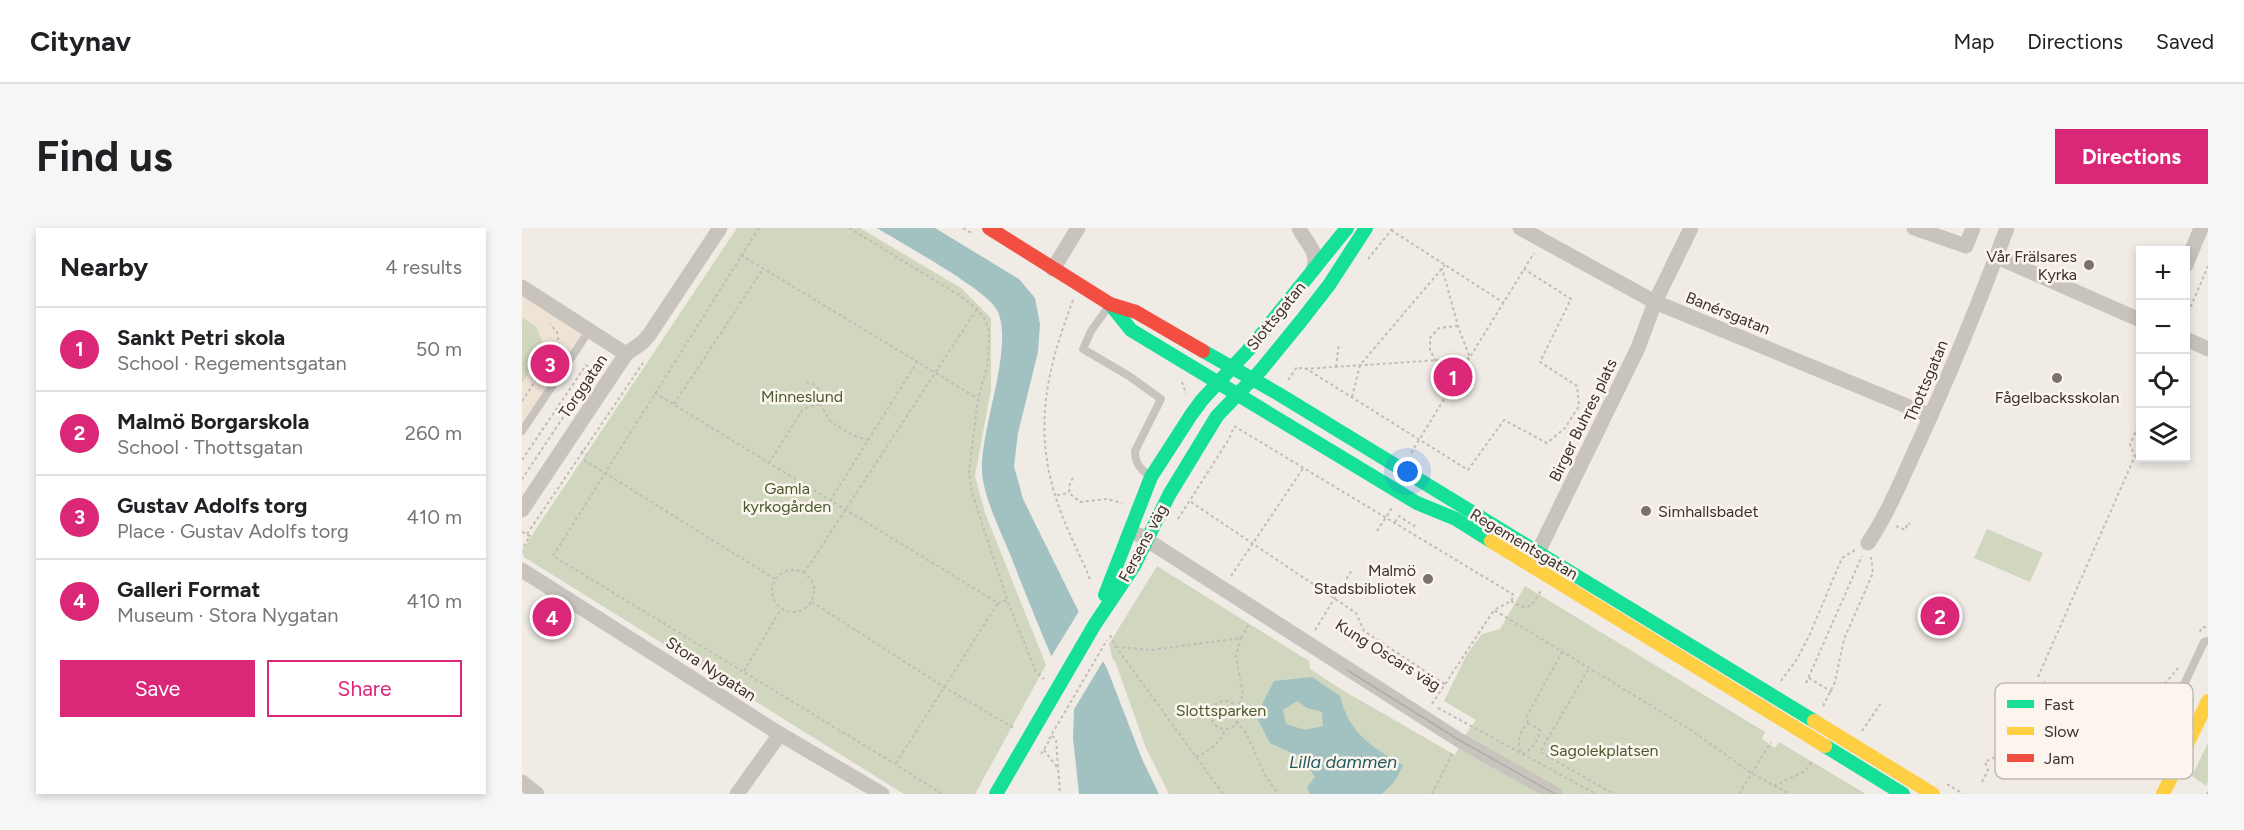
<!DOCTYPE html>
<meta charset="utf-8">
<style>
body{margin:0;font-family:Figtree,sans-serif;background:#f6f6f6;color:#202124}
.controls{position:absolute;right:18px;top:18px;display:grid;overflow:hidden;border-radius:0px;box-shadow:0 3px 9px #0003}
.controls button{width:54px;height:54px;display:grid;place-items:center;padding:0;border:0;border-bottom:2px solid #e0e0e0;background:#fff;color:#202124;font:30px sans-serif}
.you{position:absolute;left:886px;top:244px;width:21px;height:21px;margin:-15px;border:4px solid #fff;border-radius:50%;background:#1a73e8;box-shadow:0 0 0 9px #1a73e833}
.badge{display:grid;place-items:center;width:39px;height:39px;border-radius:50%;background:#db2777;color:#fff;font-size:20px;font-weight:700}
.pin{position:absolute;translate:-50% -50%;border:3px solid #fff;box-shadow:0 2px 6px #0006}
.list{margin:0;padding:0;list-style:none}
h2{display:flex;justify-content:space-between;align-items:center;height:78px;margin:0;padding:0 24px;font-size:26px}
h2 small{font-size:20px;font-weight:400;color:#757577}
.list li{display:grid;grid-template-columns:39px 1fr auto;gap:18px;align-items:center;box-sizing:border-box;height:84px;padding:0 24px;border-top:2px solid #e0e0e0}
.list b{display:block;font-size:22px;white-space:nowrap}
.list p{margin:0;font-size:20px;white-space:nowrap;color:#757577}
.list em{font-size:20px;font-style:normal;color:#757577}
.actions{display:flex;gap:12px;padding:18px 24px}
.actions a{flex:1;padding:14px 0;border:2px solid #db2777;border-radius:0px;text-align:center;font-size:21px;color:#db2777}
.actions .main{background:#db2777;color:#fff}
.icon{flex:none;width:33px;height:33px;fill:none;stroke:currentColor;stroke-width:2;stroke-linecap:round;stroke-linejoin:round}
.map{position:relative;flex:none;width:1686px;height:566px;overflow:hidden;border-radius:0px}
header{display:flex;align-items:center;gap:36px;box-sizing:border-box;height:84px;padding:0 30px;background:#fff;border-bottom:2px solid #e0e0e0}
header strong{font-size:28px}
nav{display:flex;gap:33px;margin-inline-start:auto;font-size:21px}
.intro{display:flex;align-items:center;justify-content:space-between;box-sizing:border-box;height:144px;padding:0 36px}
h1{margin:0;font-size:42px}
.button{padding:15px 27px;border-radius:0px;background:#db2777;color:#fff;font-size:21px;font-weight:700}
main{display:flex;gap:36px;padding:0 36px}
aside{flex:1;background:#fff;border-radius:0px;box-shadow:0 3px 9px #0003}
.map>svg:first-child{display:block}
</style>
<header>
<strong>Citynav</strong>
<nav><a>Map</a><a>Directions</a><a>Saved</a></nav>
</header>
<div class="intro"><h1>Find us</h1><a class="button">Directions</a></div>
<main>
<aside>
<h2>Nearby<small>4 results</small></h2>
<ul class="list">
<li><span class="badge">1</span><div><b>Sankt Petri skola</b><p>School · Regementsgatan</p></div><em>50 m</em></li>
<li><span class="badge">2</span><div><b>Malmö Borgarskola</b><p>School · Thottsgatan</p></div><em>260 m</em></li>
<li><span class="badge">3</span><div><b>Gustav Adolfs torg</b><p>Place · Gustav Adolfs torg</p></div><em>410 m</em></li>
<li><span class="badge">4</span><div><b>Galleri Format</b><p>Museum · Stora Nygatan</p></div><em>410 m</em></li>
</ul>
<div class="actions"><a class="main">Save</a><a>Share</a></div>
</aside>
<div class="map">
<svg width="1686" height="566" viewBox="0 0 1686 566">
<rect width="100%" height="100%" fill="#f0ebe5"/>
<g fill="#d1d6bf">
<path d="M215,0H338L439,60L469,90V161L453,248L463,285L524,437L453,566H382L2,329L0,323L20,292Z"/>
<path d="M0,89L14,98L23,119L0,156Z"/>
<path d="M1465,301L1521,325L1508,354L1452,330Z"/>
<path d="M635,338L787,433L788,441L822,463L933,527L940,512L954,492L922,473L945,426L960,406L978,401L1003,358L1243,504L1240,511L1253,520L1257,514L1344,566H647L624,520L593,433L591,432L587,416Z"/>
<path d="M1686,515V553L1684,558L1670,548Z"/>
</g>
<path fill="#eee3d5" d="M0,59L67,103L0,203V156L23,119L14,98L0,89Z"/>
<g fill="#a1c2c1" fill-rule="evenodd">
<path d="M355,0H413L497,51L513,70L518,96L516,124L496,205L492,238L501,271L586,443L620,531L637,566H557L551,510L552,482C530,430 508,378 488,326C478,302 462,270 460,244C458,200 493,118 475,82C464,61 379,15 355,0Z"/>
<path d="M790,449L818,468C827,505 849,519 881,537L873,553L860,566H788L785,559L793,549L781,530L748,515L734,488L752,453ZM775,473L785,480L800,484L801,498L783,502L764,496L761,482Z"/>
</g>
<path fill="#f0ebe5" d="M559,380L583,430L548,488L549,483L527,432Z"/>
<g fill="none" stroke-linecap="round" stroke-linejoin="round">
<g stroke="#c2bbb6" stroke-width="2" stroke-dasharray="3 3" stroke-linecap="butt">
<path d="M237,0L31,328L373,536L420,566"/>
<path d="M327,0L440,69L455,81L463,91L467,104L466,135L456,171L447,244L450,265L485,371"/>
<path d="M441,0L451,6"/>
<path d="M869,2L982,75"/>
<path d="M219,27L455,170"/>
<path d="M846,31L871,0"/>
<path d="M551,72C523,146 510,206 538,282C547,307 560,330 569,354"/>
<path d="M1664,90L1686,38"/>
<path d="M914,133L908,122V110L917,100L935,98"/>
<path d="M814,139L817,115"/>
<path d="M783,140L946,242L982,192L1025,215L1043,200L1057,178L1055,158L1018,134L1049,71L1002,41"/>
<path d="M766,152L775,139L782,141L948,130L936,98L920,40"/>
<path d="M660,154L664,166"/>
<path d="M133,165L476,375L485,372L514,444L522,451"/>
<path d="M830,169L838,137L923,37"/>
<path d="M0,173L37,117L35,104L28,96"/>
<path d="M152,176L241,41"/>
<path d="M298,176L309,194L332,208L347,212"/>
<path d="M712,198L992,367L989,373L972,382L1169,502L1229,545L1268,566"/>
<path d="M59,223L65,227"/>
<path d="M889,225L1012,25"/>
<path d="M0,232L64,137L72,143L0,251"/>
<path d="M62,232L253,351"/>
<path d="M247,235L281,181L297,176L299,172C299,160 293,154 281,154"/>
<path d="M551,250L548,255L547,265L558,274L585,271L600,275"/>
<path d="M535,267L547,265"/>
<path d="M308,273L395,134"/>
<path d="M669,274L834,385L842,403L924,457"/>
<path d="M656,291L707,211L712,199"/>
<path d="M873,294L877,288L892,298L894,295"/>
<path d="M1374,298L1383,302L1386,295L1388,296"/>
<path d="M855,303L870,280"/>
<path d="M0,304L8,308L0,321"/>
<path d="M5,306L123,132"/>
<circle cx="271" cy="363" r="21"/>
<path d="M282,345L455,81"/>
<path d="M709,348L782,239"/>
<path d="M989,373L1000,379L1009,378L1019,363"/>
<path d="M290,374L422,459L492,500"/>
<path d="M793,402L830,342"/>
<path d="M1678,404L1679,400L1686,398"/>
<path d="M588,407L594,419L701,566"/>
<path d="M594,419L630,422L719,410L727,396"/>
<path d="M1066,442L1018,524L1092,566"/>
<path d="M222,443L259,381"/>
<path d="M1516,449L1613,228L1608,217L1618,193"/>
<path d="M1287,450L1310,464"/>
<path d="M1259,453L1275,431L1288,406L1320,330L1333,322"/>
<path d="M1284,455L1340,328"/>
<circle cx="703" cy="487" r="14"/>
<path d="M910,476L972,382"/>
<path d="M1301,478L1313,454L1322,411L1351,345L1349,329"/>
<path d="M916,480L1074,566"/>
<path d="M715,482L721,467L714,428L719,410"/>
<path d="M1634,492L1624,488L1640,459L1657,439"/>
<path d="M714,494L723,503L743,547L756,566"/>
<path d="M1006,495L1004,490L1040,424"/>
<path d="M1006,495L1018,502C1016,513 1010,522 1000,526C994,514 997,504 1006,495Z"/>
<path d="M1340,503L1359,475"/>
<path d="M530,508L534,511L538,566"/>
<path d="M527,511L585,412"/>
<path d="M522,522L535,539"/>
<path d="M519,526L529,510"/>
<path d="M674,529C687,523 699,515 703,501"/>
<path d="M374,535L476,375"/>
<path d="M1460,554L1466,542L1463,534L1477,527L1485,512L1478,508L1488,488L1498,494L1523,453"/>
<path d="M1425,556L1441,566"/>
<path d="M1252,558L1283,543L1291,532"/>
<path d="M910,566L930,526"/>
<path d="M1217,566L1249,514"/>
<path d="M1685,566L1686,564"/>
</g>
<g stroke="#c9c3be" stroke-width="8">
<path d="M587,78L569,103L561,121L607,148L639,171L613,223C613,234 617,241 627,247"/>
<path d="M0,203L67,103"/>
<path d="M1535,460L1655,531"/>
<path d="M1633,518L1682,414L1686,413"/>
</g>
<g stroke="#c9c3be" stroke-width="15">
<path d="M777,0C784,16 798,23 791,42"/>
<path d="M998,0L1133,74L1409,188"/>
<path d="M1392,0L1444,18L1451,0"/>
<path d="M1475,29L1618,92"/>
<path d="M1664,37L1679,0"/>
<path d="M531,41L556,0"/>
<path d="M0,59L104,126"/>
<path d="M1664,111L1686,121"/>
<path d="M0,282L104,126L121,114L127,107L198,0"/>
<path d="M617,307L937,512L1033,566"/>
<path d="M1346,315C1367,284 1380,250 1396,216C1428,146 1458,73 1485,0"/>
<path d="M1016,324L1116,120L1133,74L1169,0"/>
<path d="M0,342L258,506L360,566"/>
<path d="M0,554L15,566"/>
<path d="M215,566L258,506"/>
</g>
<g stroke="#16e098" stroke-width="14">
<path d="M588,76L609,102L895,275L934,291L969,313"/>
<path d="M681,123L755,165L1292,493"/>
<path d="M583,367L629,249L669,187L680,172L730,118L825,0"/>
<path d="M1303,518L1381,566"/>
<path d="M474,566L573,396L612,338L647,267L695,188L739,142L779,93L807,57L844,0"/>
</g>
<g stroke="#ffcf43" stroke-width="14">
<path d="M969,313L1303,518"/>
<path d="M1292,493L1411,566"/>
<path d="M1641,566L1686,473"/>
</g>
<path stroke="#f24e42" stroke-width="14" d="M467,0L588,76L614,84L681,123"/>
<path stroke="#b1aca8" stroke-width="1.5" d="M825,442L937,512L1033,566"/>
</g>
<g fill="#7a716c" stroke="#fbf5ee" stroke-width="2">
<circle cx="1567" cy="37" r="6"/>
<circle cx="1535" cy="150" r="6"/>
<circle cx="1124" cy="283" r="6"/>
<circle cx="906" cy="351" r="6"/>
</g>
<g text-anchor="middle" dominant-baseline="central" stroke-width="5" stroke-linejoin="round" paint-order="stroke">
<g font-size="16" fill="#3b302b" stroke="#fbf5ee" text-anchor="end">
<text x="1555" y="28">Vår Frälsares<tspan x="1555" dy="18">Kyrka</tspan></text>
<text x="1535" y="169" text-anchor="middle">Fågelbacksskolan</text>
<text x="1136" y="283" text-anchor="start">Simhallsbadet</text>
<text x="894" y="342">Malmö<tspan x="894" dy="18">Stadsbibliotek</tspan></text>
</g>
<g font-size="16" fill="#3b302b" stroke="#fbf5ee">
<text transform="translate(1206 85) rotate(22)">Banérsgatan</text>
<text transform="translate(754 88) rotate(-51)">Slottsgatan</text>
<text transform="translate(1404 153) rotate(-67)">Thottsgatan</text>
<text transform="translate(61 158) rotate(-56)">Torggatan</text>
<text transform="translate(1061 192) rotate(-64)">Birger Buhres plats</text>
<text transform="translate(621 315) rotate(-62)">Fersens väg</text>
<text transform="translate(1002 316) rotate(31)">Regementsgatan</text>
<text transform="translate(866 427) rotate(32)">Kung Oscars väg</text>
<text transform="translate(189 441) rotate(33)">Stora Nygatan</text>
</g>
<g font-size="16" fill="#4a5a2e" stroke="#fbf5ee">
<text x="280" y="168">Minneslund</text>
<text x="265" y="260">Gamla<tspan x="265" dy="18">kyrkogården</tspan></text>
<text x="699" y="482">Slottsparken</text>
<text x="1082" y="522">Sagolekplatsen</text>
</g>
<g font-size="18" font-style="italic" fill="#1f5a5e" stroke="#fbf5ee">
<text x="821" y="534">Lilla dammen</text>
</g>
</g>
<rect x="1473" y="455" width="198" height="96" rx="9" fill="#fbf5ee" stroke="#c1bab4" stroke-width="1.5"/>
<rect x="1485" y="472" width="27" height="8" fill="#16e098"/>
<rect x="1485" y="499" width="27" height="8" fill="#ffcf43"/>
<rect x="1485" y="526" width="27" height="8" fill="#f24e42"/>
<g font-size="16" fill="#3b302b">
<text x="1522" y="482">Fast</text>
<text x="1522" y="509">Slow</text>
<text x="1522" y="536">Jam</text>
</g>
</svg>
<div class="controls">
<button>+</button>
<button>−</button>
<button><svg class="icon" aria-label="locate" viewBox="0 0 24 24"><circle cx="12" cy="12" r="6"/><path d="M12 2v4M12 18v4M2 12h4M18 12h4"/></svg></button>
<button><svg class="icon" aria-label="layers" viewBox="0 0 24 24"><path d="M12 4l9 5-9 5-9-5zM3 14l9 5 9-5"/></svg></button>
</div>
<div class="you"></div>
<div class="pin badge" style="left:931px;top:149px">1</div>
<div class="pin badge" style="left:1418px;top:388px">2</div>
<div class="pin badge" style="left:28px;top:136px">3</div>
<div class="pin badge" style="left:30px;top:389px">4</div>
</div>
</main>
